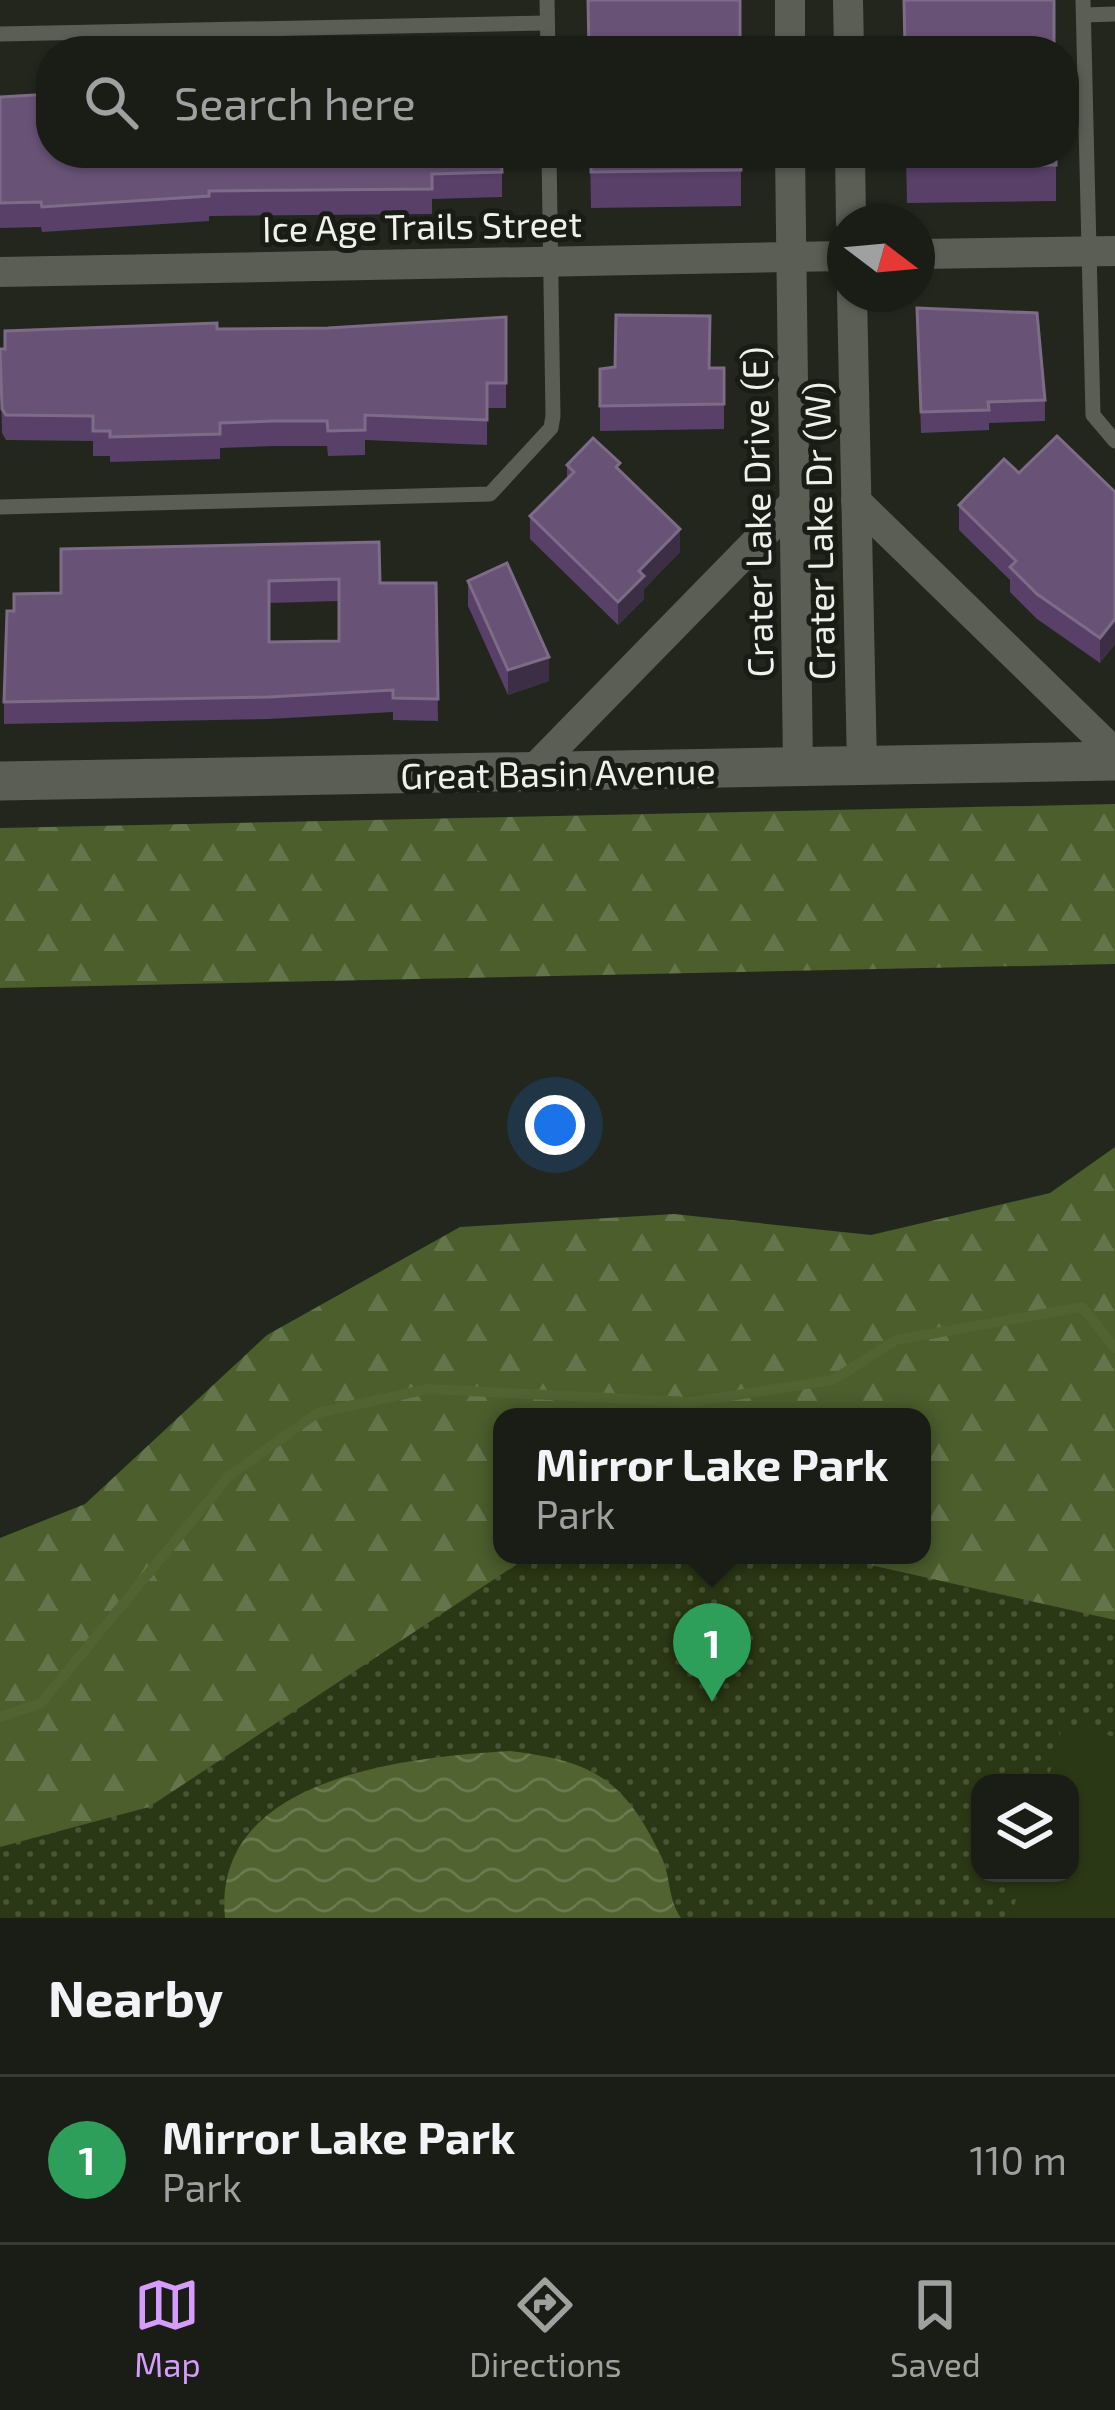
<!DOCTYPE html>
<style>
body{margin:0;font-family:"Exo 2",sans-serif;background:#23251f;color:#f1f3f6}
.controls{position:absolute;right:36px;bottom:36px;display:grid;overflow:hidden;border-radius:24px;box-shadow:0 3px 9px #0004}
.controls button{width:108px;height:108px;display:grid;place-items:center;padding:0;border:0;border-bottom:3px solid #383a35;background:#1a1c16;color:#f1f3f6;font:60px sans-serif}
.compass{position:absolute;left:827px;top:204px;width:108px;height:108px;border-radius:50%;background:#1a1c16;box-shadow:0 3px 9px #0004;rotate:106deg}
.you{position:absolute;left:555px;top:1125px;width:42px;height:42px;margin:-30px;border:9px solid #fff;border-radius:50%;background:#1a73e8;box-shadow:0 0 0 18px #1a73e833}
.badge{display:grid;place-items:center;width:78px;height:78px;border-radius:50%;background:#d59cfb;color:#fff;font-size:39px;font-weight:700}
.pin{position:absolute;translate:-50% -99px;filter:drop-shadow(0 3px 6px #0008)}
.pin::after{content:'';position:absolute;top:63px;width:42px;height:36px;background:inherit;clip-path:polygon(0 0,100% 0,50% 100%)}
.popup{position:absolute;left:493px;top:1408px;width:438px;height:156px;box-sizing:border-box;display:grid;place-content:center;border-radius:24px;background:#1a1c16;filter:drop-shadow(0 3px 9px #0005);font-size:39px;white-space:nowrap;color:#9fa1a1}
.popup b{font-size:45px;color:#f1f3f6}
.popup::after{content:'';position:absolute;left:50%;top:100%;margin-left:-24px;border:24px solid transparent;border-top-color:#1a1c16}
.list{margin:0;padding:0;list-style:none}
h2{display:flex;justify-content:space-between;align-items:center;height:156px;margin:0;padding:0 48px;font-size:51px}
h2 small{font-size:39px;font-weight:400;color:#9fa1a1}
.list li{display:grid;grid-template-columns:78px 1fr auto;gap:36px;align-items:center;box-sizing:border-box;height:168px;padding:0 48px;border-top:3px solid #383a35}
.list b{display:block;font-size:45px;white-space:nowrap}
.list p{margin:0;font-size:39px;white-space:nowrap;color:#9fa1a1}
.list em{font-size:39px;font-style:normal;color:#9fa1a1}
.icon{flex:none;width:66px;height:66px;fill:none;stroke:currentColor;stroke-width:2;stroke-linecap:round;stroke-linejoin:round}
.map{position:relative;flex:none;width:1115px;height:1918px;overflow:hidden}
.search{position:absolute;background:#1a1c16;box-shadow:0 3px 9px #0004;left:36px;right:36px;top:36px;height:132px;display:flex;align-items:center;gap:30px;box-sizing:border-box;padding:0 42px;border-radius:48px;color:#9fa1a1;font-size:45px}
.sheet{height:324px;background:#1a1c16}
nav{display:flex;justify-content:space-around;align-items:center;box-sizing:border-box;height:168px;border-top:3px solid #383a35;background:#1a1c16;font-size:33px;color:#9fa1a1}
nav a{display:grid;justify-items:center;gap:6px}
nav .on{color:#d59cfb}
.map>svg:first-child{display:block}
</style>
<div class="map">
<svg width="1115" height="1918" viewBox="0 0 1115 1918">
<defs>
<pattern id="forest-firs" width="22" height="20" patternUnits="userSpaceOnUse" patternTransform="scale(3)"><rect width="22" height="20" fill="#4b5e2c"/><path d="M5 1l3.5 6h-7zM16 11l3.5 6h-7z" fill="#65754b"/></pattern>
<pattern id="park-dots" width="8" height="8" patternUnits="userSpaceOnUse" patternTransform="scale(3)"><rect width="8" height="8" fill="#2b3815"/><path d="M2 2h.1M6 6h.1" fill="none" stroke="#4a5537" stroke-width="1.8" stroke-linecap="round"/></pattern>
<pattern id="water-waves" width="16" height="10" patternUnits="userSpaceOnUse" patternTransform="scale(3)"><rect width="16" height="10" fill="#506331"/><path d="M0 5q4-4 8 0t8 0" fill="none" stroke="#6a7a4f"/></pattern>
</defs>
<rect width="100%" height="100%" fill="#22261d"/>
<g fill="url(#forest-firs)">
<path d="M1115,804V964L0,988V828Z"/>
<path d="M1115,1147V1628L669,1555H922V1417H502V1555H565L0,1918V1538L85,1504L267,1335L460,1227L674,1214L871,1235L1050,1193Z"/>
</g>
<path fill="url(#park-dots)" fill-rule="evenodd" d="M531,1555H826L1115,1620V1918H0V1847L149,1807ZM980,1783H1070V1873H980Z"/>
<path fill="#2b3815" d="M1063,1723L1115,1737V1918H1011L1023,1873H1070V1783H1047Z"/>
<path fill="url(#water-waves)" d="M510,1751C595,1761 625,1781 661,1856C671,1876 667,1898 681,1918H225C211,1776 409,1757 510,1751Z"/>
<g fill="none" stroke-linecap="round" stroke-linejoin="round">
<path stroke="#506331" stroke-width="10" d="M0,1717L41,1703L229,1476L317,1413L428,1389L691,1402L833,1380L896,1340L1082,1307L1115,1348"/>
<g stroke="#5a5e54" stroke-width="15">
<path d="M547,0L548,51"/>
<path d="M1083,0L1093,415L1115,441"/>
<path d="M1084,15L1115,14"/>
<path d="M0,34L547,23"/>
<path d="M0,507L490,494L551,428L553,416L549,153"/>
</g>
<g stroke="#5a5e54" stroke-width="30">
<path d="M790,0V51"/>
<path d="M848,0L849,51"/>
<path d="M790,153L798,767"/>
<path d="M850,153L851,222"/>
<path d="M917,254L1115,251"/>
<path d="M0,272L845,256"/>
<path d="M852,294L862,766"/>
<path d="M856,501L1115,753"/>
<path d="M530,773L795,502"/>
</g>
<path stroke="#5a5e54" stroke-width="39" d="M0,781L1115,761"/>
</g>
<g fill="#584068" fill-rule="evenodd">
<path d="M0,97L502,172V197L432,199V214L209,216V221L42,232L41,227L0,228Z"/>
<path d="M590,153H741V206L591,208Z"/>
<path d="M906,153H1056V201L907,203Z"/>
<path d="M917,308L1045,400V421L989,423V430L921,433Z"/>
<path d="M506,317V408H487V445L365,440V455L328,456L327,446H273L220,448V459L110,462V456H93V441L6,440L2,433L0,349L217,329L328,328Z"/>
<path d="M724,368V429L600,431V369Z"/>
<path d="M567,465L620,471L680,552L644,589V599L618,625L530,539V516L567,479Z"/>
<path d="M1019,473L1115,492V644L1100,663L1037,619L1010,592V580L959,530V505Z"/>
<path d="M61,549L380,583H436L438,721L393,720V712L269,719L4,724V702L14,611L61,593ZM339,601V641L269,642V603Z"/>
<path d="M468,581L549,681L508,695L468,606Z"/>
</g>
<g fill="#3c2e44">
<path d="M680,529V552L644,589V599L618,625V602L639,571Z"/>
<path d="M1115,619V644L1100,663V638Z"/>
<path d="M549,657V681L508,695V670Z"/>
</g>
<g fill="#685376" stroke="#7d6c88" stroke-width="3" fill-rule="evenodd">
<path d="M588,0H740V51H589Z"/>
<path d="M904,0H1054V51H905Z"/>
<path d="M51,94V153H501L502,172L432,174V189L209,191V196L42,207L41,202L0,203V97Z"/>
<path d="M591,153H741V170L591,172Z"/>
<path d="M907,153H1056V165L907,166Z"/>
<path d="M917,308L1037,313L1045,400L988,402L989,410L921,412Z"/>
<path d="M616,315L710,316L709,368H724V404L600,406V369L615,367Z"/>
<path d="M506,317V383H487V420L365,415V430L328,431L327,421H273L220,423V434L110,437V431H93V416L6,415L2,409L0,349H5V331L217,323V329L328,328Z"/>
<path d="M1057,436L1115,492V619L1100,638L1037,594L1010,567L1016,561L959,505L1004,459L1019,473Z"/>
<path d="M593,438L620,463L616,467L680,529L639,571L644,576L618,602L530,516L574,472L567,465Z"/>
<path d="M379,542L380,583H436L438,699L393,698V690L269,697L4,702L7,611H14V594L61,593V549ZM339,579V641L269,642V581Z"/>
<path d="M507,563L549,657L508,670L468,581Z"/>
</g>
<g text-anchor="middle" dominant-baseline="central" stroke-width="10" stroke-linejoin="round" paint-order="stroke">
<g font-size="36" fill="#eef0eb" stroke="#191c14">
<text transform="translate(422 225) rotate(-1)">Ice Age Trails Street</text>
<text transform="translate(756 512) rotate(-91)">Crater Lake Drive (E)</text>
<text transform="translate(818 531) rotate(-91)">Crater Lake Dr (W)</text>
<text transform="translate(558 772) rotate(-1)">Great Basin Avenue</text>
</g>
</g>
</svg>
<div class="controls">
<button><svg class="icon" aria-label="layers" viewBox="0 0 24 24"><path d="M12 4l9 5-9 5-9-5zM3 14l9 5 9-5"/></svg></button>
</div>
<svg class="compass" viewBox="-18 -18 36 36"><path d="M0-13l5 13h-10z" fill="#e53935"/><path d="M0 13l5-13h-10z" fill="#9fa1a1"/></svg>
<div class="you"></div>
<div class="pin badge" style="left:712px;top:1702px;background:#2e9e5b">1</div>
<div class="popup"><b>Mirror Lake Park</b>Park</div>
<div class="search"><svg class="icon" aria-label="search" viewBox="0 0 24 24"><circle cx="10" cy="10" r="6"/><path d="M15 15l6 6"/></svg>Search here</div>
</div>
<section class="sheet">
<h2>Nearby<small></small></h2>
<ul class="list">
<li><span class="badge" style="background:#2e9e5b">1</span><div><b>Mirror Lake Park</b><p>Park</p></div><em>110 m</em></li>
</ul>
</section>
<nav>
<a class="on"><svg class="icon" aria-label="map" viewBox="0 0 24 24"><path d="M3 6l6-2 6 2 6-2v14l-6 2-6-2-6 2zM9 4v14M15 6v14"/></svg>Map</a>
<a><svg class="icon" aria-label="directions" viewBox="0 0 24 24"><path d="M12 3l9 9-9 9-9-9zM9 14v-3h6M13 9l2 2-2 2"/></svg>Directions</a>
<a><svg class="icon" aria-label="saved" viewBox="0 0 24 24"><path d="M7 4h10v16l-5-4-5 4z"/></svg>Saved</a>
</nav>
